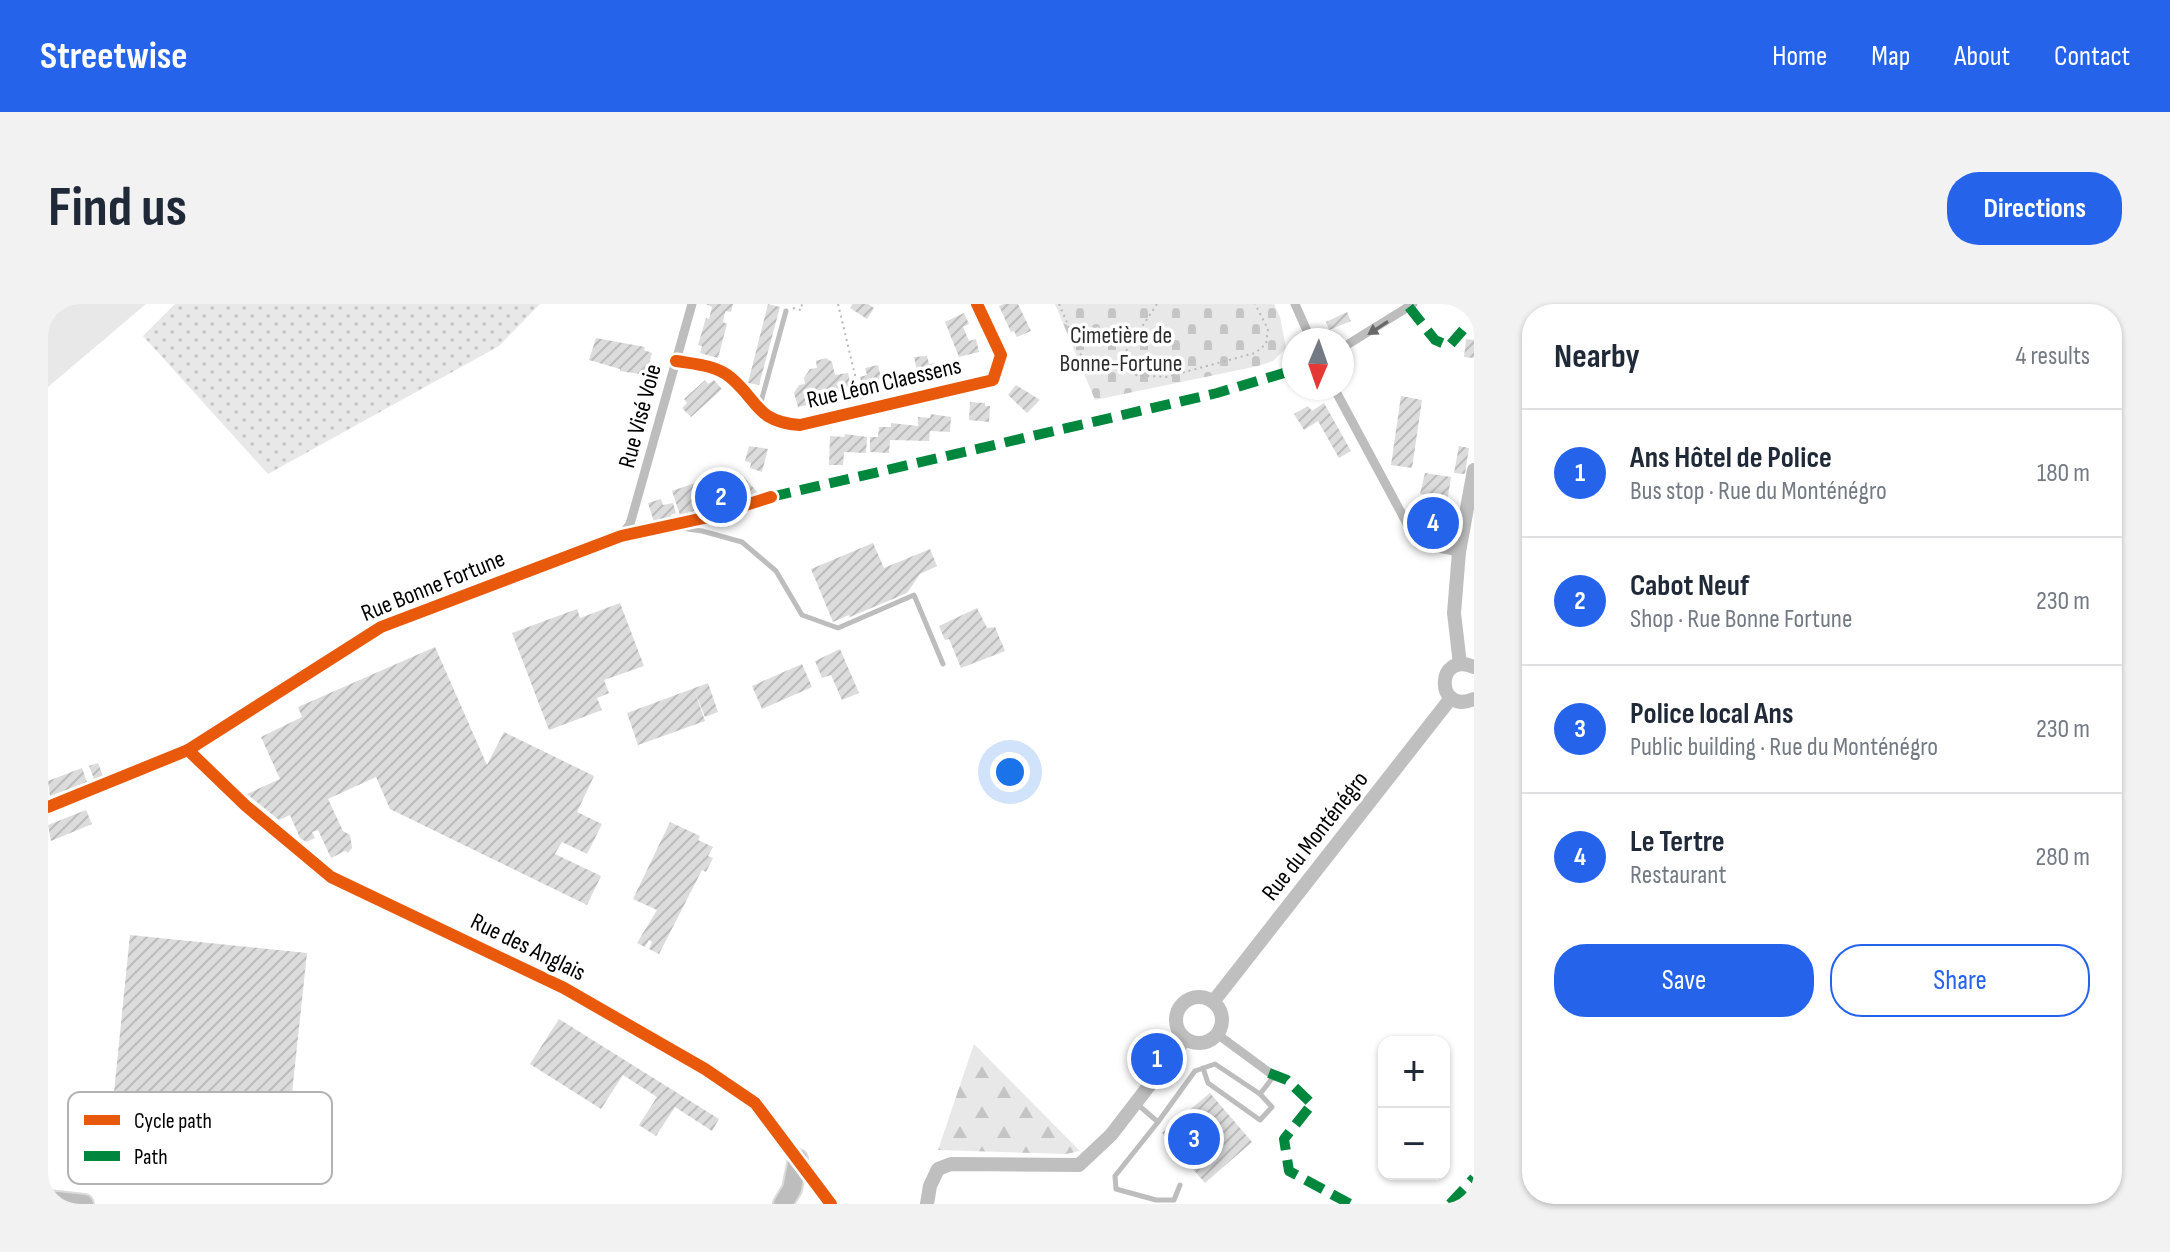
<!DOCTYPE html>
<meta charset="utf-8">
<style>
body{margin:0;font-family:"Sofia Sans Condensed",sans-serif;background:#f2f2f3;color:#1f2937}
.controls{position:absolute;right:24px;bottom:24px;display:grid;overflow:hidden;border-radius:16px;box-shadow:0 2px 6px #0004}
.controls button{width:72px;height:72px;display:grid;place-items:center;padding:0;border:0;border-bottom:2px solid #e0e1e3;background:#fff;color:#1f2937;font:40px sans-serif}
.compass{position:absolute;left:1234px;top:24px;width:72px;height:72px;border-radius:50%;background:#fff;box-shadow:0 2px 6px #0004;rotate:182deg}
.you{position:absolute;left:962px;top:468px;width:28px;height:28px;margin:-20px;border:6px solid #fff;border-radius:50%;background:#1a73e8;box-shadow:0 0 0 12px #1a73e833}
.badge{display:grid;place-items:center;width:52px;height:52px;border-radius:50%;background:#2563eb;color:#fff;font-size:26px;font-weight:700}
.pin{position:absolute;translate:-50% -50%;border:4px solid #fff;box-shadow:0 2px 8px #0006}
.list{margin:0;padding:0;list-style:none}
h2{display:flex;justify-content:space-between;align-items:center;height:104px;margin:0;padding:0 32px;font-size:34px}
h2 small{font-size:26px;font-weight:400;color:#747a83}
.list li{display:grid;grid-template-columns:52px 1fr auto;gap:24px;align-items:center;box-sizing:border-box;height:128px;padding:0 32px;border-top:2px solid #e0e1e3}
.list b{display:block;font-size:30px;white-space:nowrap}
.list p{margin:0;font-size:26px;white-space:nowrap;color:#747a83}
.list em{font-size:26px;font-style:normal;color:#747a83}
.actions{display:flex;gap:16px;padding:24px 32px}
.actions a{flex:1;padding:18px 0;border:2px solid #2563eb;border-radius:32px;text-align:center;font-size:28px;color:#2563eb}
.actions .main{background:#2563eb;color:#fff}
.map{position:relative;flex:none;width:1426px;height:900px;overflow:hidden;border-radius:32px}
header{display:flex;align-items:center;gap:48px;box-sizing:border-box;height:112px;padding:0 40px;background:#2563eb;color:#fff}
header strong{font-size:38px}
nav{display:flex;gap:44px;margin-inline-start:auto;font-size:28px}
.intro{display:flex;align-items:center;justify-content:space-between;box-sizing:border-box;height:192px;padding:0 48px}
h1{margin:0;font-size:56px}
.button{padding:20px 36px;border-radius:32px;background:#2563eb;color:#fff;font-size:28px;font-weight:700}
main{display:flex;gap:48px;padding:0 48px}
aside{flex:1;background:#fff;border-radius:32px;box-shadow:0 2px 6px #0004}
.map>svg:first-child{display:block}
</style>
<header>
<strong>Streetwise</strong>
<nav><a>Home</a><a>Map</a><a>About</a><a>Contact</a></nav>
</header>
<div class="intro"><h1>Find us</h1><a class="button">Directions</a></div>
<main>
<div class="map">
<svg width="1426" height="900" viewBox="0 0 1426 900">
<defs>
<pattern id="grass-dots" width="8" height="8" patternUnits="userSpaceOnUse" patternTransform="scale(2)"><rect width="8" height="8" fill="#e8e8e8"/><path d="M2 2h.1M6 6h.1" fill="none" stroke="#c5c5c5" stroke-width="1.8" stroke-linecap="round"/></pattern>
<pattern id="forest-firs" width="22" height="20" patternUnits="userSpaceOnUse" patternTransform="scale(2)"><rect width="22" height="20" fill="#e8e8e8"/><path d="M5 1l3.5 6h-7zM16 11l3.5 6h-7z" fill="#c5c5c5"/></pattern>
<pattern id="cemetery-stones" width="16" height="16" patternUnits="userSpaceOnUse" patternTransform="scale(2)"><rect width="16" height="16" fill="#e8e8e8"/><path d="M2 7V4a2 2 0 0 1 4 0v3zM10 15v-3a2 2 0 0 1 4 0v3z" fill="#c5c5c5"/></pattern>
<pattern id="building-hatch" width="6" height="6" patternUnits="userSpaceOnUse" patternTransform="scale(2)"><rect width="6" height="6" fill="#dcdcdc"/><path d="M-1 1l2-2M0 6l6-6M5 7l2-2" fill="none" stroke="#bbb"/></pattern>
</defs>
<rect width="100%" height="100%" fill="#fff"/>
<path fill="url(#grass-dots)" d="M127,0H492L451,42L220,170L95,32Z"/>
<path fill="url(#forest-firs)" d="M926,740L1032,847L1018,850L890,846Z"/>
<path fill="url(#cemetery-stones)" d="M1007,0H1226L1232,13L1238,44L1225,57L1210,62L1047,96Z"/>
<path fill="#e8e8e8" d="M0,0H98L0,83Z"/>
<g fill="url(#building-hatch)">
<path d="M658,0H685L683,8L678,7L676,12L675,18L679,20L670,54L652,49L654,42L650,41L658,14L661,15L664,3Z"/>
<path d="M720,0L732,3L711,81L700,79Z"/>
<path d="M805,0H820L826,4L819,15L802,4Z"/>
<path d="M956,0H970L983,27L969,33L966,27L963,28L951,2Z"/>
<path d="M1299,8L1303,17L1281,26L1278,18Z"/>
<path d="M916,9L921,20L915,23L921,37L928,35L931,48L911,53L897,18Z"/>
<path d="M548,34L597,43L596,46L604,49L598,71L572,67V65L541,56Z"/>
<path d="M1418,35L1426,36V54L1416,53Z"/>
<path d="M879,52L881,60L887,59L890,70L871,75L866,53Z"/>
<path d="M778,54L784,58L787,71L800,69L805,91L750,103L746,89L751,81L757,80L756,74L762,65L769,64L768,57Z"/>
<path d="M830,61L835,83L824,86L823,83L815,85L812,73L819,71L817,64Z"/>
<path d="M657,76L660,80L666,76L674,85L643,113L634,104L639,99L636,95Z"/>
<path d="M968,81L992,96L979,109L960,91Z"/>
<path d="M1353,92L1374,96L1364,164L1343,161Z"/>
<path d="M922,98L937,99V102H942L941,118L921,116Z"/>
<path d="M1276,99L1303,147L1291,154L1270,117L1256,126L1246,110L1260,102L1264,107Z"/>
<path d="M883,110L903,113L902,128L882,127L881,137L842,136L841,149L822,148V133H830L831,123H843V119L870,122V113L882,114Z"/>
<path d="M797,130L819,133L818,149L796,148L795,161H781L782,132L796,133Z"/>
<path d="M701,142L720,145L714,168L702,164L703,159L697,157Z"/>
<path d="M1411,142L1421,144L1417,170L1406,169Z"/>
<path d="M1377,169L1403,173L1394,232L1372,228L1379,191L1372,190Z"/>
<path d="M696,173L710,189L689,196L683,184Z"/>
<path d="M647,179L656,204L632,211L624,187Z"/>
<path d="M675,181L681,198L665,203L660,185Z"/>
<path d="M613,195L615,201L625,199L628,209L623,211L624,214L606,218L600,199Z"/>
<path d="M825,239L836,264L882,245L889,262L872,270L859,289L802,313L801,311L785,318L763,265Z"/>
<path d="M572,299L596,362L556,376L561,389L549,394L554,406L501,426L464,329L529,305L532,314Z"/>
<path d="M929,304L939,324L947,323L957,347L913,364L901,335L897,336L891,322Z"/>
<path d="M387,343L439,461L456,428L546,472L529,508L554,520L539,550L514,538L507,550L553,572L539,601L342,505L328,473L280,495L295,527L302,531L304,544L300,549L297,547L283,554L270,526L264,528L267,534L258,538L252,534L242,511L231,516L199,490L232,475L213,433L254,413L250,403Z"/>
<path d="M792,345L811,389L794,396L783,371L774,374L767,357Z"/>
<path d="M754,360L764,383L714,405L704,382Z"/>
<path d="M660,379L670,408L657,413L647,388L657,417L590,441L579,409Z"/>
<path d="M50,459L55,472L46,475L41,462Z"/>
<path d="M34,464L39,478L2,492L0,477Z"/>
<path d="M38,506L44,520L3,537L0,521Z"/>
<path d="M622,518L652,532L650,536L665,543L660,552L665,554L658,568L654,566L611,650L601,645L604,638L601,636L597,643L589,639L609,606L585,595Z"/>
<path d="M82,631L259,649L240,826L64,808Z"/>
<path d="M511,715L671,815L664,827L627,803L608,832L591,821L609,793L575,771L553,805L482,760Z"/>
<path d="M1162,789L1204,838L1157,879L1114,829Z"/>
</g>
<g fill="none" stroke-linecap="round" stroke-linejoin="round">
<defs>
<g id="highway">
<path d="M0,896L36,900"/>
<path d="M735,900L744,885L750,855"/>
</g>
</defs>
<use href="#highway" stroke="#dbdbdb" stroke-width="22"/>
<g stroke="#b8b8b8" stroke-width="2" stroke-dasharray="2 4" stroke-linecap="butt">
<path d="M790,0L813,96"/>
<path d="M1011,0L1036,58L1057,68L1066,63L1075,52"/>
<path d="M1109,0L1076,50L1087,71L1118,73L1207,49L1218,40L1220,25L1207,0"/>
<path d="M745,4L753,6L754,0"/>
</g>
<g stroke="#bdbdbd" stroke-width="5">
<path d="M711,105L738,7"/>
<path d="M625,223L654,227L694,238L728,267L754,311L790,324L866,291L895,360"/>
<path d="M1155,764L1160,779L1212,816L1224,803L1212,790"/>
<path d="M1089,800L1110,818L1147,767L1167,760L1212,790L1226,772"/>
<path d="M1110,818L1067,872L1068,885L1108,896H1126L1132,881"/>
</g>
<g stroke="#bdbdbd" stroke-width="9">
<path d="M1247,0L1263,36"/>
<path d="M1294,44L1365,0"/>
<path d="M628,57C646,60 667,61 682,73C711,97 708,118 752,121L945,76L953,51L929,0"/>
<path d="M1286,84L1370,240L1411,248"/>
<path d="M573,232L582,220L590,192L644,0"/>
<path d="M140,446L198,502L283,573L516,684L657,765L707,799L783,900"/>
<path d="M0,503L140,446L333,323L573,232L656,214L723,193"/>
<path d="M1169,730L1226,772"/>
</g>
<g stroke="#bfbfbf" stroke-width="14">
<path d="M1412,360L1406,309L1411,248L1426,166"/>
<path d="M1426,363C1387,346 1387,412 1426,395"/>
<circle cx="1151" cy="716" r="23"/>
<path d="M1165,698L1403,394"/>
<path d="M879,900L882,882L890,865L903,860L1031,861L1063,831L1137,735"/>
</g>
<use href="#highway" stroke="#bdbdbd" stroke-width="18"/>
<g stroke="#00873e" stroke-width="10" stroke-dasharray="20 10" stroke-linecap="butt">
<path d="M1361,3L1387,36L1401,42L1415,26"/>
<path d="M723,193L1169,89L1246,66"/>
<path d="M1221,769L1239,776L1264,800L1236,835L1241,867L1302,900"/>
<path d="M1402,900L1426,874"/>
</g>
<defs>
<g id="cycleway">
<path d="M628,57C646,60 667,61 682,73C711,97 708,118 752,121L945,76L953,51L929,0"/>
<path d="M140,446L198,502L283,573L516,684L657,765L707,799L783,900"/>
<path d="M0,503L140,446L333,323L573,232L656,214L723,193"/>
</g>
</defs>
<use href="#cycleway" stroke="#fff" stroke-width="17"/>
<use href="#cycleway" stroke="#e8590c" stroke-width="12"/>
</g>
<defs><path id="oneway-solid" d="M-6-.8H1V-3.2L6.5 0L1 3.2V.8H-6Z" transform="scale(2)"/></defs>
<use fill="#686868" href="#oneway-solid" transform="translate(1330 24) rotate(147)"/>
<g text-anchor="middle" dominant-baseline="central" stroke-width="7" stroke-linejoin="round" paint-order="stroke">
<g font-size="24" fill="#2d2d2d" stroke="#fff">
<text x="1073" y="31">Cimetière de<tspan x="1073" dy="28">Bonne-Fortune</tspan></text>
</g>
<g font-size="24" fill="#000" stroke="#fff">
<text transform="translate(836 79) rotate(-13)">Rue Léon Claessens</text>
<text transform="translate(592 112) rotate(-75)">Rue Visé Voie</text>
<text transform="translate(385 282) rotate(-22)">Rue Bonne Fortune</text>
<text transform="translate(1267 532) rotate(-52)">Rue du Monténégro</text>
<text transform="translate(480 643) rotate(26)">Rue des Anglais</text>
</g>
</g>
<rect x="20" y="788" width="264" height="92" rx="12" fill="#fff" stroke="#b2b2b2" stroke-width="2"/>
<rect x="36" y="811" width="36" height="10" fill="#e8590c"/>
<rect x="36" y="847" width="36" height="10" fill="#00873e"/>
<g font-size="22" fill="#000">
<text x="86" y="824">Cycle path</text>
<text x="86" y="860">Path</text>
</g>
</svg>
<div class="controls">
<button>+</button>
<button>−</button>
</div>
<svg class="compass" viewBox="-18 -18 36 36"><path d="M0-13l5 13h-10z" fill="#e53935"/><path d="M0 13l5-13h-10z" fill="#747a83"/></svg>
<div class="you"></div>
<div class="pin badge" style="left:1109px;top:755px">1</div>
<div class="pin badge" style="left:673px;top:193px">2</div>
<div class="pin badge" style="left:1146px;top:835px">3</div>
<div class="pin badge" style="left:1385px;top:219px">4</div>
</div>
<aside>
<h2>Nearby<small>4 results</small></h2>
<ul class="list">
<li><span class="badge">1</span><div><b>Ans Hôtel de Police</b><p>Bus stop · Rue du Monténégro</p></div><em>180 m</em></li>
<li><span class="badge">2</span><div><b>Cabot Neuf</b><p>Shop · Rue Bonne Fortune</p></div><em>230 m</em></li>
<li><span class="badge">3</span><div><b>Police local Ans</b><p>Public building · Rue du Monténégro</p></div><em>230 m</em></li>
<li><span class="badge">4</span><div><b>Le Tertre</b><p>Restaurant</p></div><em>280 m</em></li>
</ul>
<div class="actions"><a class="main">Save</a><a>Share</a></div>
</aside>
</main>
